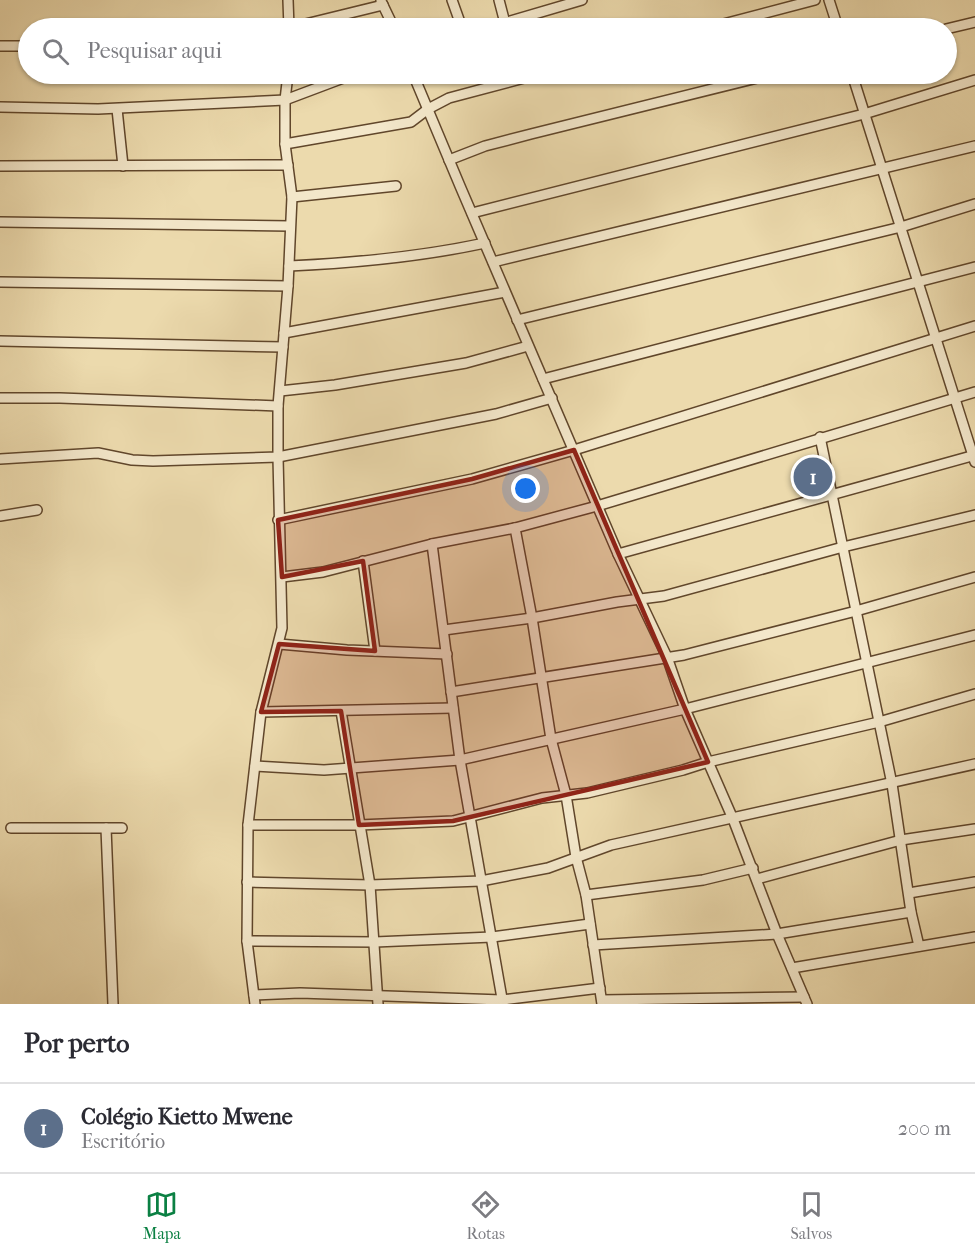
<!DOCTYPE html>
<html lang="pt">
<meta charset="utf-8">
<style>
body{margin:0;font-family:"IM FELL French Canon",serif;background:#f2f2f3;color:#2b2b33}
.you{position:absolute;left:526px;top:489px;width:21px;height:21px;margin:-15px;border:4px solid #fff;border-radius:50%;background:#1a73e8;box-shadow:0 0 0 9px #1a73e833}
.badge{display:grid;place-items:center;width:39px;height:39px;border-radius:50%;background:#0b8043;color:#fff;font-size:20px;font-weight:700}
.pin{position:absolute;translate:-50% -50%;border:3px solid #fff;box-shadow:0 2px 6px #0006}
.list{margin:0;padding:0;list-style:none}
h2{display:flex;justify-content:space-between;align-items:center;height:78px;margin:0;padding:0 24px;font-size:26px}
h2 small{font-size:20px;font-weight:400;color:#7c7c81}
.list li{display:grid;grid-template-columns:39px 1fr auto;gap:18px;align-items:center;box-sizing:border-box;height:90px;padding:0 24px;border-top:2px solid #e1e1e2}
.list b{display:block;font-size:22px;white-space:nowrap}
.list p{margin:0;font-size:20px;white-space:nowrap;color:#7c7c81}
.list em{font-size:20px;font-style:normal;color:#7c7c81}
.icon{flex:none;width:33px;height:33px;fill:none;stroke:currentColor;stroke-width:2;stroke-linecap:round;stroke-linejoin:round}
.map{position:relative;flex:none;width:975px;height:1004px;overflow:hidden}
.search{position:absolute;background:#fff;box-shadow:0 2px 4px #0004;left:18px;right:18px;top:18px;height:66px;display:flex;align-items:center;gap:15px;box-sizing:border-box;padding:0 21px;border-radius:33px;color:#7c7c81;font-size:22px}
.sheet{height:168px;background:#fff}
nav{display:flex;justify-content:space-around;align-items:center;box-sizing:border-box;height:84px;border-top:2px solid #e1e1e2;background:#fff;font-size:16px;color:#7c7c81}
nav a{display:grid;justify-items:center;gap:3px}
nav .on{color:#0b8043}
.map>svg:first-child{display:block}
</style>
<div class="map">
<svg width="975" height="1004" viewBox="0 0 975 1004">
<rect width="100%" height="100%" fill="#ecdaad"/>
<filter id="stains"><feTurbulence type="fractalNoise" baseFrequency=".00333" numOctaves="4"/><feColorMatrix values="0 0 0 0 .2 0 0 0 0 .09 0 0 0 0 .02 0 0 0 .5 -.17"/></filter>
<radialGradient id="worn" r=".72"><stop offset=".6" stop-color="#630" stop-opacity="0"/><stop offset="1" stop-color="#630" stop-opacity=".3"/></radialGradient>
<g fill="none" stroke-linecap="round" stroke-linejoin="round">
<defs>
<g id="minor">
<path d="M288,0L289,28"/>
<path d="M452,0L462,28"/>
<path d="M499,0L505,23"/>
<path d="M829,0L838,28"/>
<path d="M381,1L394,28"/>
<path d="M289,28L383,5"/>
<path d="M487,28L582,0"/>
<path d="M708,28L815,0"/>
<path d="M946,29L975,22"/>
<path d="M0,46H28"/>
<path d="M413,74L460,186L618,554L667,657L685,709L733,819L777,934L807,1004"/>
<path d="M852,74L975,462"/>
<path d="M0,107L98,109L285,100L354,74"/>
<path d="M117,109L123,166"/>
<path d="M285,144L411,122L428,109L449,98L539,74"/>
<path d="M449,160L485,146L531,134L773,74"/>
<path d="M0,166L288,165"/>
<path d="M292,197L396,186"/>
<path d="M472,213L864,114L975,80"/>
<path d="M0,222L290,226"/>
<path d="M493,262L975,146"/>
<path d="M289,266C355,263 420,257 485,243"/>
<path d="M0,282L288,286"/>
<path d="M517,320L901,227L975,204"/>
<path d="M284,333L505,292"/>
<path d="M0,341L283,347"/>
<path d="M543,379L975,267"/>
<path d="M280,391L335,385L466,363L528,346"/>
<path d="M0,398H60L278,406"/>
<path d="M820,437L892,784L911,912L919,946"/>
<path d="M0,459L98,453L132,460L153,461L278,457L496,414L552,398"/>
<path d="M0,516L37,510"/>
<path d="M278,520L472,479L574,450L975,326"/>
<path d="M515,528L532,618L551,739L566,795L576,857L586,895L602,1004"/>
<path d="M618,554L975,455"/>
<path d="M363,561L375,651"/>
<path d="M282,577L323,572L432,544"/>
<path d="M444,630L532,618L617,602L664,596L843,547L975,515"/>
<path d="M279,644L347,650L447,654"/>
<path d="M451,692L684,655L856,611L975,577"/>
<path d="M341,711L370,885L378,1004"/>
<path d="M261,712L453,708"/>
<path d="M255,766L324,770L460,760L685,709L975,635"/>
<path d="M248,825H359L453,821L542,798L587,793L683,770L708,762L879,722L975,694"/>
<path d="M11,828H122"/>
<path d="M106,828L113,1004"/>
<path d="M757,879L901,840L975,829"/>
<path d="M247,882L370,885L481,881L548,868L611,845L975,764"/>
<path d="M909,893L975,882"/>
<path d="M586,895L703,880L753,868"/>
<path d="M247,941L375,942L492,937L590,924"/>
<path d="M593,945L777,934L911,912"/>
<path d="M792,968L975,937"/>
<path d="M254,995L300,993L502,1000L600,988"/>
<path d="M602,1000L804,997"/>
<path d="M255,1004L247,941L248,825L261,712L282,628L278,457V406L288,286L292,197L285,144V100L288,74"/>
<path d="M503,1004L460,760L432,544L515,528L597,506L975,392"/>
</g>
</defs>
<use href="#minor" stroke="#60462b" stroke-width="12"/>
<use href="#minor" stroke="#f3e7ca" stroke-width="9"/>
</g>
<path fill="#8f2418" fill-opacity="0.2" stroke="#8f2418" stroke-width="4.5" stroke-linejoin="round" d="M574,450L708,762L453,821L359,825L341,711L261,712L279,644L375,651L363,561L282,577L278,520L472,479Z"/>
<rect width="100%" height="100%" filter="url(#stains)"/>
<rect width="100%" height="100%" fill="url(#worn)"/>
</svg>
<div class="you"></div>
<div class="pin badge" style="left:813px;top:477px;background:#5c6f8a">1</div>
<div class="search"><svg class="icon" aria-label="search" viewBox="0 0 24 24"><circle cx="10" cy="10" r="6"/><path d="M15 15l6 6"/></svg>Pesquisar aqui</div>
</div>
<section class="sheet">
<h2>Por perto<small></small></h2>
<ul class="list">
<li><span class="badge" style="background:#5c6f8a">1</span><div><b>Colégio Kietto Mwene</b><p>Escritório</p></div><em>200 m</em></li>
</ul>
</section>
<nav>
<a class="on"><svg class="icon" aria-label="map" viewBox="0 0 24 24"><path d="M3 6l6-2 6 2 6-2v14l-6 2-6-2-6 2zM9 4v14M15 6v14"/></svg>Mapa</a>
<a><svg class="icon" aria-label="directions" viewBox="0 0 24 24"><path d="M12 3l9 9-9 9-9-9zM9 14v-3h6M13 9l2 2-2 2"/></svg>Rotas</a>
<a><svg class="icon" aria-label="saved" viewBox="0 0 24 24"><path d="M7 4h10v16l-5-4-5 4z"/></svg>Salvos</a>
</nav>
